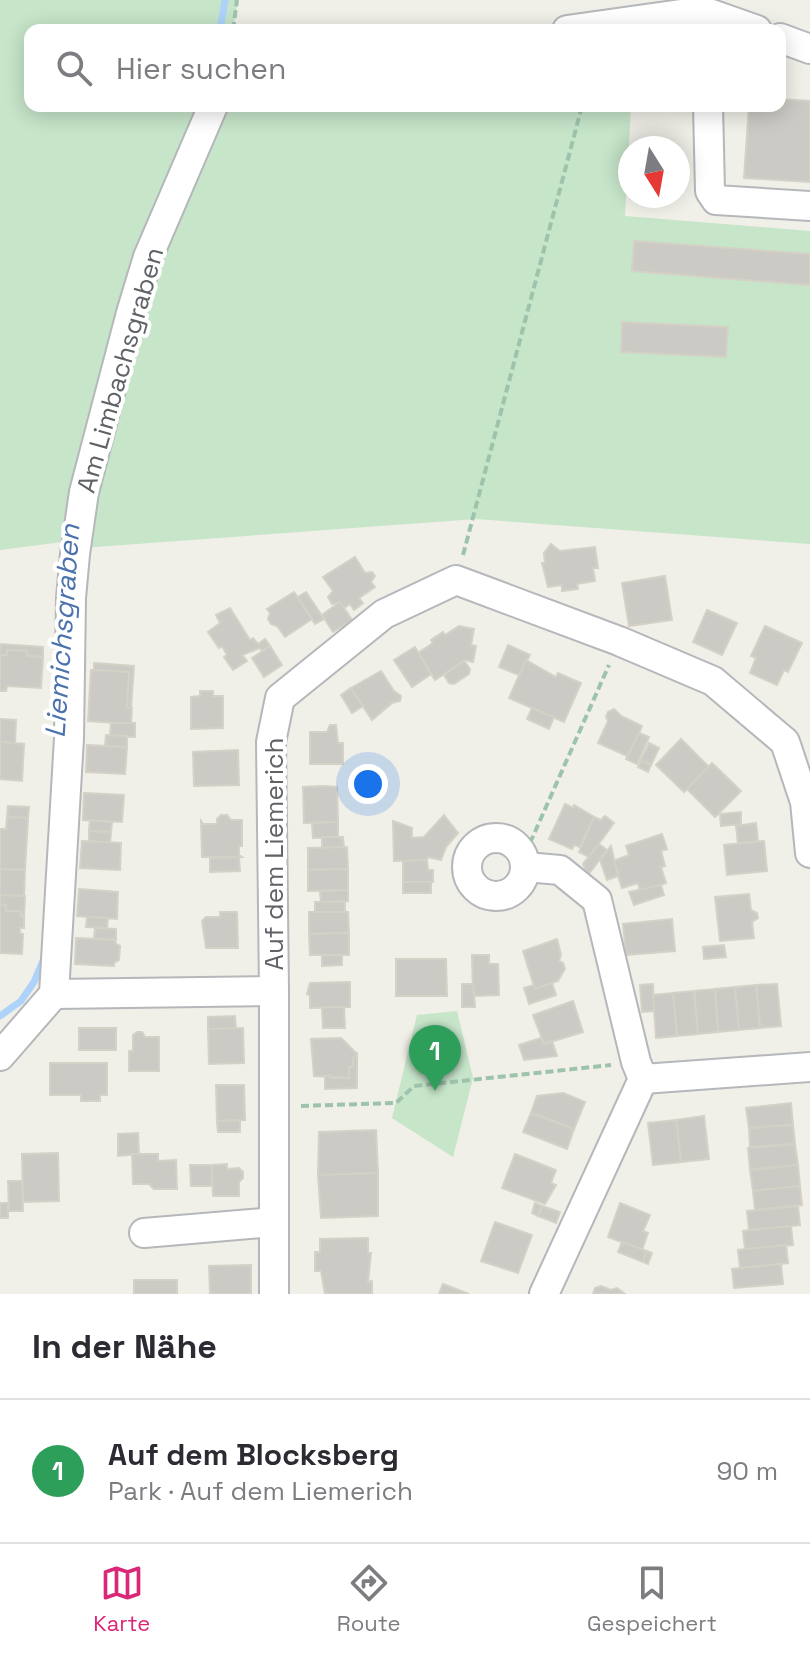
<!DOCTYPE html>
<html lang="de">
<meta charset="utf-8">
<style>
body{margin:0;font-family:"Space Grotesk",sans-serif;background:#f2f2f3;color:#2b2b33}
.compass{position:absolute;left:618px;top:136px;width:72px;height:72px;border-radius:50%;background:#fff;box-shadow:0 4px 20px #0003;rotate:169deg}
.you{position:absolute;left:368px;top:784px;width:28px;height:28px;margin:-20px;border:6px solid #fff;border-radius:50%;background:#1a73e8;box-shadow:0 0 0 12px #1a73e833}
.badge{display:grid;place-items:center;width:52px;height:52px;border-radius:50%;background:#db2777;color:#fff;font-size:26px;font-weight:700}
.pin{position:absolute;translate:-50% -66px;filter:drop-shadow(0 2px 4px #0008)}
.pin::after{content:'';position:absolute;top:42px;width:28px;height:24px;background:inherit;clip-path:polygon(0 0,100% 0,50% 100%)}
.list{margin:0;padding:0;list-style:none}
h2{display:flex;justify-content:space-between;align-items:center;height:104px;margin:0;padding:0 32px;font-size:34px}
h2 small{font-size:26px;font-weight:400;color:#7c7c81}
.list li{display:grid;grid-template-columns:52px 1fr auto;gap:24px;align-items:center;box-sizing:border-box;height:144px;padding:0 32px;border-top:2px solid #e1e1e2}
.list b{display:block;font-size:30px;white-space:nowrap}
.list p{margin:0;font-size:26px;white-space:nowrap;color:#7c7c81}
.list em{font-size:26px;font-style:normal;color:#7c7c81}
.icon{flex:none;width:44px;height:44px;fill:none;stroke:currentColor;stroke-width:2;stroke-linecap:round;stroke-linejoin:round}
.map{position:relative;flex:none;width:810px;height:1294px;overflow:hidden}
.search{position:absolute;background:#fff;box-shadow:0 4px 20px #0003;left:24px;right:24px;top:24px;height:88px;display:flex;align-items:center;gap:20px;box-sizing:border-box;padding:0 28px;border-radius:16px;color:#7c7c81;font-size:30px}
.sheet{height:248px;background:#fff}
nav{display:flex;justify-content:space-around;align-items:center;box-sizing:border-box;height:112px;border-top:2px solid #e1e1e2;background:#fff;font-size:22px;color:#7c7c81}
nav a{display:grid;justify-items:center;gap:4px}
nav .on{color:#db2777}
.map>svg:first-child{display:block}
</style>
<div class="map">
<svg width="810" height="1294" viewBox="0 0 810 1294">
<rect width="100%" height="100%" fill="#f0efe8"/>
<g fill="#c6e5c9">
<path d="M0,0H238L233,30H30V106H631L625,216L810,231V544L476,519L82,548L70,541L0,550Z"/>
<path d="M457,1011L473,1078L453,1157L392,1118L417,1015Z"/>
</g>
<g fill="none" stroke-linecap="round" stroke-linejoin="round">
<g stroke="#aed3fa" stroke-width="7">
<path d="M220,30L225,0"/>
<path d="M0,1016L21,1001L34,982L43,961"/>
</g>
</g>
<g fill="#cccac4" stroke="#d4d1c6" stroke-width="2">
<path d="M780,99L810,101V182L744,178L749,106H780Z"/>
<path d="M634,241L810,254V285L632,271Z"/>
<path d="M622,322L728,327L726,357L621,352Z"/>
<path d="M551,544L560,551L595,547L598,568H593L595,581L577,584L578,589L562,591V585L548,587L542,563H545L544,553Z"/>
<path d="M355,557L365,573L372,572L375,576L371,582L375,587L359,598L363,603L354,610L350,604L344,608L340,602L332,604L328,597L333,591L323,577Z"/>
<path d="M665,576L672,620L629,626L622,583Z"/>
<path d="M294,592L312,619L285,637L277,626L271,624L268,619L270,613L267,609Z"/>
<path d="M306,592L324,619L315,624L298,597Z"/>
<path d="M340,602L352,620L333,632L322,615Z"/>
<path d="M230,608L250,640L253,638L258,644L265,639L270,646L262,651L260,648L242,655L247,661L233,670L224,657L227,655L222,646L219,648L208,632L220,623L216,615Z"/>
<path d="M707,610L737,623L722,655L693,642Z"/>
<path d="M459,626L474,629L471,645L476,646L473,662L465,660L435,680L418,653L433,643L431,640L443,632L445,635Z"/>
<path d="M765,626L802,643L788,672L784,670L777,685L750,673L756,658L751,656Z"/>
<path d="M0,644L43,647V657L27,656V651L7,650V655H0Z"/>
<path d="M508,645L530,655L519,675L499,667Z"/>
<path d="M270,646L282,665L264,677L252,658Z"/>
<path d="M415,647L431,674L412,687L394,660Z"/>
<path d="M7,650L27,651V656L43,657L41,688L7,686L6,691H0V655H7Z"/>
<path d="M526,660L556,677L558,673L581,683L564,722L509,698Z"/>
<path d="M464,661L470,669L469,674L454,684L449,683L444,675Z"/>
<path d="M94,663L134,666L131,708H127L129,672L94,670Z"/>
<path d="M91,670L129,672L127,708H132L131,724L88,721Z"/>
<path d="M381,671L394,691L401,696L400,701L392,703L372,720L351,688Z"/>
<path d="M351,688L363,706L352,713L341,695Z"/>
<path d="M200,691H213V696H223V728L191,729V697L200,696Z"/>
<path d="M532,708L554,717L549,729L527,719Z"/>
<path d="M614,709L621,716L642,726L629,757L598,743L608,721L606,717L608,712Z"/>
<path d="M0,719L16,720L15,743L0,742Z"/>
<path d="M111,723H135V737L110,736Z"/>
<path d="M330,725H336L338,743H343V764H310V732H327Z"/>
<path d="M639,733L649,737L637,764L626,759Z"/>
<path d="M106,735L127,736V747L105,746Z"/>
<path d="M681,739L709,767L684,792L656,765Z"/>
<path d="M0,742L24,744L22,781L0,779Z"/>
<path d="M649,743L659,748L651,765L641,760Z"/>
<path d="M87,745L127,747L125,774L86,772Z"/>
<path d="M238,750L239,785L194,786L193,752Z"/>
<path d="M641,760L651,765L648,772L638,767Z"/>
<path d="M712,763L741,791L715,817L687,789Z"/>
<path d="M323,786L337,787L338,822L304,823L303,787Z"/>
<path d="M84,793L124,795L122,822L83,820Z"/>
<path d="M565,804L573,808L574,805L594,817L580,847L574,845L572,849L549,839Z"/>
<path d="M8,806L29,807L28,818L7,817Z"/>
<path d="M741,812V824L721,826L720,814Z"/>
<path d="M221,815H227L231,820H242V846H239V855L242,857H202L201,821L203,824H217V819Z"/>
<path d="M444,815L458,833L446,847L441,860L428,857L427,860L394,861L393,821L412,828V838L424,837Z"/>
<path d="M605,816L614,823L589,857L579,852L594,817L601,820Z"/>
<path d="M7,817L28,818L25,870L0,869V829H6Z"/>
<path d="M90,820L112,822L111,832L89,831Z"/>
<path d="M338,822V837L313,838L312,823Z"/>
<path d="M756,823L758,841L738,843L736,826Z"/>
<path d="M89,831L111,832L110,843L89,841Z"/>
<path d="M662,834L667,849L661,851L665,866L661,867L666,883L640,891L638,883L622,888L613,861L629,855L626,846Z"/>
<path d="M322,837H343L344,848H322Z"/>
<path d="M82,841L121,843L120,870L80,868Z"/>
<path d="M764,841L767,871L727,875L724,845Z"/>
<path d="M599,844L607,850L588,875L583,864Z"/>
<path d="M611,846L618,876L607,880L600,860Z"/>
<path d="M347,847L348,869L308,870V848Z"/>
<path d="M239,857L240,871L210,872V858Z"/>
<path d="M427,860L428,870H433V882H403V861Z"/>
<path d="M0,869L25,870L24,896L0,895Z"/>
<path d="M348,869V890L308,891V870Z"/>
<rect x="403" y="882" width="28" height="11"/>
<path d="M661,885L664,895L634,905L629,892Z"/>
<path d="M79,889L118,892L117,919L77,916Z"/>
<path d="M348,890V901L321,902L320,891Z"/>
<path d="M749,894L751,910L757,913L758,918L752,922L754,938L720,941L715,897Z"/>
<path d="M0,895L25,896L24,916H21V911H6V905H0Z"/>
<rect x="315" y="902" width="30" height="10"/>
<path d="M0,905H6V911H21V916H24V928H20V933L23,934L22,954L0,953Z"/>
<path d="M220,912H237L238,948H206L202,921L206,917H220Z"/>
<path d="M309,912H348L349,933L309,934Z"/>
<path d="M87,917L108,918L107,928L86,927Z"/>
<path d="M672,919L675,951L626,955L623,924Z"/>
<path d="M95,928L116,929V940L94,938Z"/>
<path d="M349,933V955H310L309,934Z"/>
<path d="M76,938L116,940L115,943L120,946L119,960L114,963V966L75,964Z"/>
<path d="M557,939L561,955L559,961L563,963L565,969L558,981L535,989L523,951Z"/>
<path d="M724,945L726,957L704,959L703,947Z"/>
<path d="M322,955H342V965L322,966Z"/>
<path d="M472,955H489V964H498L499,995L473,996Z"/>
<path d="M396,959H446L447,996H396Z"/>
<path d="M350,982V1007L310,1008V995L307,994L310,983Z"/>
<path d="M552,983L556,995L529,1004L524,988L534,985L535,989Z"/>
<path d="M462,984H473L475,1007H462Z"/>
<path d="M653,984L654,1011L642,1012L640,985Z"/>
<path d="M777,984L781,1026L760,1028L756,985Z"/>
<path d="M756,985L760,1028L739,1030L735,987Z"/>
<path d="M735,987L739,1030L718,1032L715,989Z"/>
<path d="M715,989L718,1032L698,1034L694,991Z"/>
<path d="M694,991L698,1034L677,1036L673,993Z"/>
<path d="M673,993L677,1036L656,1038L653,995Z"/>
<path d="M573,1001L583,1032L544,1044L533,1015Z"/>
<path d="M322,1007H344L345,1028H323Z"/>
<path d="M235,1016L236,1029H208V1017Z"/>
<rect x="79" y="1028" width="37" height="22"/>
<path d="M243,1028L244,1063L209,1064L208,1029Z"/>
<path d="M137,1032H142L145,1037H159V1071H129V1051H133V1035Z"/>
<path d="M341,1038L357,1054L353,1058V1067H349V1078L314,1076L311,1039Z"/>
<path d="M541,1038L544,1044L552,1041L557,1056L524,1060L519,1045Z"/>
<path d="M357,1054V1088L325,1089V1076L330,1075V1078H349V1067H353V1058Z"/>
<path d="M50,1063H107V1095H100V1101H81V1095H50Z"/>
<path d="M216,1085H244L245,1120L217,1121Z"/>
<path d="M563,1093L585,1102L574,1129L531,1113L537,1096Z"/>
<path d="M791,1103L793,1125L749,1128L746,1108Z"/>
<path d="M531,1113L574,1129L567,1149L523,1132Z"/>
<path d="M704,1116L709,1159L681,1162L676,1120Z"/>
<path d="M240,1120V1132H218L217,1121Z"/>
<path d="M676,1120L681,1162L653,1165L648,1123Z"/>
<path d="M793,1125L795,1144L750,1147L749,1128Z"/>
<path d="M376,1130L378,1173L318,1175L319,1132Z"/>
<path d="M138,1133L139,1154L118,1156V1134Z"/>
<path d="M795,1144L798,1165L750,1170L748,1148Z"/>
<path d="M58,1153L59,1201L23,1202L22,1154Z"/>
<path d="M132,1154H158V1161L176,1160L177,1189H154L149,1184H133Z"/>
<path d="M515,1154L556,1170L551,1183L556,1185L545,1204L502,1188Z"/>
<path d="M227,1164V1169L239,1168L243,1172V1178L239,1182V1196H213L212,1165Z"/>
<path d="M190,1165H212V1186H191Z"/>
<path d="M798,1165L800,1186L753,1191L750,1170Z"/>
<path d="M378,1173V1216L321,1218L318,1175Z"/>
<path d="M8,1181H22L23,1211H9Z"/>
<path d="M800,1186L802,1205L755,1210L753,1191Z"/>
<rect x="0" y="1203" width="8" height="15"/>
<path d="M535,1203L542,1206L538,1216L532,1213Z"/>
<path d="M620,1203L650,1215L643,1231L648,1233L642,1250L608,1237Z"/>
<path d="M542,1206L560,1212L556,1223L538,1216Z"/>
<path d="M798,1206L800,1225L749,1230L747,1211Z"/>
<path d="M495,1222L532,1235L518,1273L481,1261Z"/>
<path d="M791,1226L793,1245L745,1249L743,1231Z"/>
<path d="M368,1238V1253H371L368,1282L372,1281V1294H325L321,1271H315V1252H320V1239Z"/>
<path d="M622,1242L647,1251L643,1262L618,1252Z"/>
<path d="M786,1245L788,1263L740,1268L738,1250Z"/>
<path d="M647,1251L652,1253L648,1264L643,1262Z"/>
<path d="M781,1264L783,1284L734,1288L732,1269Z"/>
<path d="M251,1265V1294H210L209,1266Z"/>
<rect x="134" y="1280" width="43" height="14"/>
<path d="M443,1284L469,1294H439Z"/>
<path d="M601,1286L611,1290L617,1288L625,1294H593L595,1288Z"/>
</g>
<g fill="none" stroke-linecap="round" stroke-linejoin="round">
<defs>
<g id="minor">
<path d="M567,30L703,11L757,30"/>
<path d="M780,38L810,49"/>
<path d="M708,106L710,191L716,200L810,206"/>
<circle cx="496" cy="867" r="29"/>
<path d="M526,867L560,870L597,900L636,1062L643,1079L544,1294"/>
<path d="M54,994L274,991"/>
<path d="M0,1056L54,994L69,738L71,598L75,554L84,492L131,313L148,257L213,106"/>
<path d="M643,1079L810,1067"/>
<path d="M144,1233L274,1222"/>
<path d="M274,1294V991L271,742L280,698L384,614L456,580L619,641L713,681L785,742L805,802L810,853"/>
</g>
</defs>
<use href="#minor" stroke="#b5b7bb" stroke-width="32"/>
<g stroke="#9ec3ac" stroke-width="4" stroke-dasharray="8 4" stroke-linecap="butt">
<path d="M233,30L237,0"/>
<path d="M463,555L582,106"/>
<path d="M530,843L609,665"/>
<path d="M301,1106L396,1103L414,1086L611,1065"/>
</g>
<use href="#minor" stroke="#fff" stroke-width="28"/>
</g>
<g text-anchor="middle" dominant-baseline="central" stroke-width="8" stroke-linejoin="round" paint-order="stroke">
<g font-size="26" fill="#5f6267" stroke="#fff">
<text transform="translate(120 370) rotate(-74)">Am Limbachsgraben</text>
<text transform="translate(274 854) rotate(-90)">Auf dem Liemerich</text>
</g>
<g font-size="28" font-style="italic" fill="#4b72ac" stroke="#fff">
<text transform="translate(62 631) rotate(-86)">Liemichsgraben</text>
</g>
</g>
</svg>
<svg class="compass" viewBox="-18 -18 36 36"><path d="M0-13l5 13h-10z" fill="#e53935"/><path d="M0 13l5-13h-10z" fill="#7c7c81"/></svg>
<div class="you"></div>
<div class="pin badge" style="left:435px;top:1091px;background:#2e9e5b">1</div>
<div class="search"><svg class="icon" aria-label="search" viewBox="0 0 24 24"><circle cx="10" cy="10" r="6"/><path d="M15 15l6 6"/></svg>Hier suchen</div>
</div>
<section class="sheet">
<h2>In der Nähe<small></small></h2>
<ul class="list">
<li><span class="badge" style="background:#2e9e5b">1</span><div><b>Auf dem Blocksberg</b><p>Park · Auf dem Liemerich</p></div><em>90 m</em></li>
</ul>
</section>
<nav>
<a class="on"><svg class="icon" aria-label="map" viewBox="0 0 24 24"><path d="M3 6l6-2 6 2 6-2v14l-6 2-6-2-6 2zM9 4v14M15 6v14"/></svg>Karte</a>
<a><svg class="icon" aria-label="directions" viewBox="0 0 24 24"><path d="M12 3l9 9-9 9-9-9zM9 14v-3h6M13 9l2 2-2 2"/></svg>Route</a>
<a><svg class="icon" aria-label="saved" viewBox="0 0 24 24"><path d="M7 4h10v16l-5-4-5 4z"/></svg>Gespeichert</a>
</nav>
